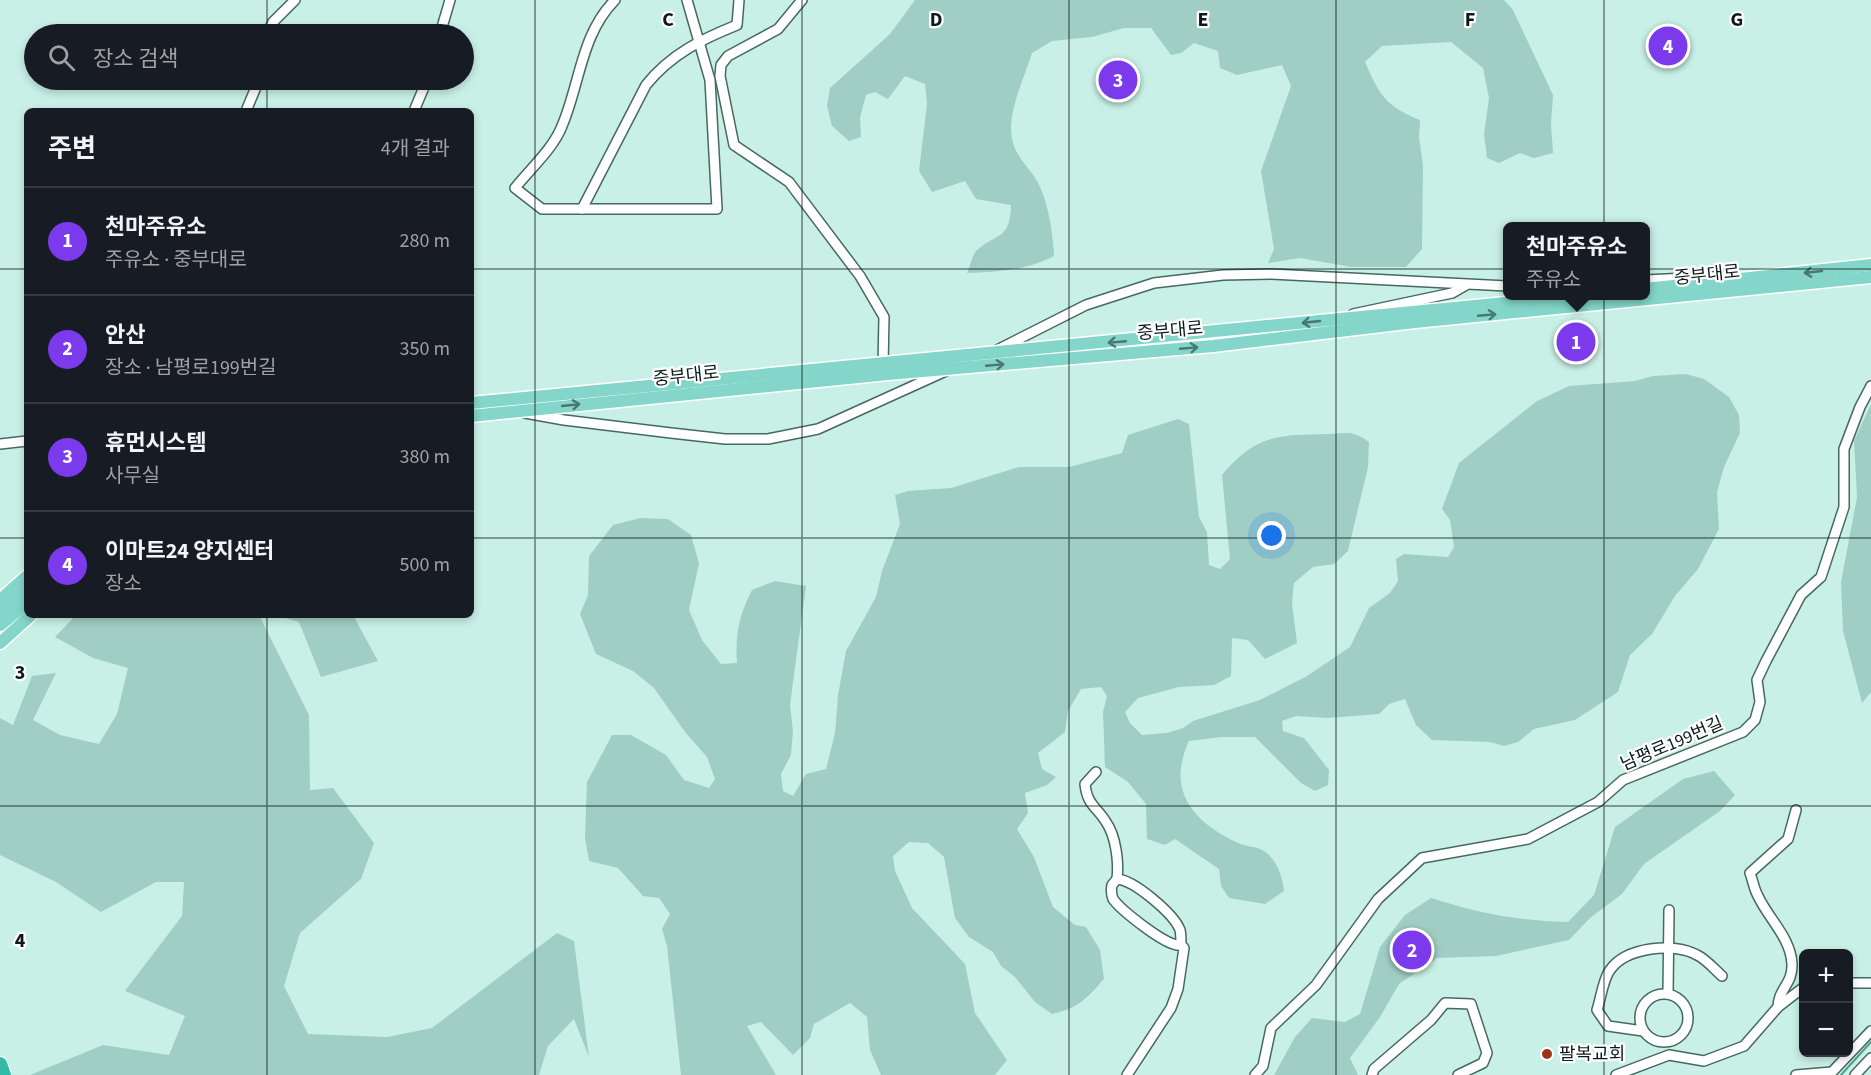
<!DOCTYPE html>
<html lang="ko">
<meta charset="utf-8">
<style>
body{margin:0;font-family:"Source Sans 3","Noto Sans KR",sans-serif;background:#242831;color:#f1f3f6}
.controls{position:absolute;right:18px;bottom:18px;display:grid;overflow:hidden;border-radius:9px;box-shadow:0 3px 9px #0003}
.controls button{width:54px;height:54px;display:grid;place-items:center;padding:0;border:0;border-bottom:2px solid #363941;background:#171b24;color:#f1f3f6;font:30px sans-serif}
.you{position:absolute;left:1272px;top:536px;width:21px;height:21px;margin:-15px;border:4px solid #fff;border-radius:50%;background:#1a73e8;box-shadow:0 0 0 9px #1a73e833}
.badge{display:grid;place-items:center;width:39px;height:39px;border-radius:50%;background:#7c3aed;color:#fff;font-size:20px;font-weight:700}
.pin{position:absolute;translate:-50% -50%;border:3px solid #fff;box-shadow:0 2px 6px #0006}
.popup{position:absolute;left:1503px;top:222px;width:147px;height:78px;box-sizing:border-box;display:grid;place-content:center;border-radius:9px;background:#171b24;filter:drop-shadow(0 2px 4px #0005);font-size:20px;white-space:nowrap;color:#9ea1a6}
.popup b{font-size:22px;color:#f1f3f6}
.popup::after{content:'';position:absolute;left:50%;top:100%;margin-left:-12px;border:12px solid transparent;border-top-color:#171b24}
.list{margin:0;padding:0;list-style:none}
h2{display:flex;justify-content:space-between;align-items:center;height:78px;margin:0;padding:0 24px;font-size:26px}
h2 small{font-size:20px;font-weight:400;color:#9ea1a6}
.list li{display:grid;grid-template-columns:39px 1fr auto;gap:18px;align-items:center;box-sizing:border-box;height:108px;padding:0 24px;border-top:2px solid #363941}
.list b{display:block;font-size:22px;white-space:nowrap}
.list p{margin:0;font-size:20px;white-space:nowrap;color:#9ea1a6}
.list em{font-size:20px;font-style:normal;color:#9ea1a6}
.icon{flex:none;width:33px;height:33px;fill:none;stroke:currentColor;stroke-width:2;stroke-linecap:round;stroke-linejoin:round}
.map{position:relative;flex:none;width:1871px;height:1075px;overflow:hidden}
.search{position:absolute;background:#171b24;box-shadow:0 3px 9px #0003;left:24px;top:24px;width:450px;height:66px;display:flex;align-items:center;gap:15px;box-sizing:border-box;padding:0 21px;border-radius:33px;color:#9ea1a6;font-size:22px}
.panel{position:absolute;background:#171b24;box-shadow:0 3px 9px #0003;left:24px;top:108px;width:450px;height:510px;border-radius:9px}
.map>svg:first-child{display:block}
</style>
<div class="map">
<svg width="1871" height="1075" viewBox="0 0 1871 1075">
<rect width="100%" height="100%" fill="#c9f0e7"/>
<g fill="#a1cec4">
<path d="M915,0H1504L1513,10L1553,95L1551,124L1553,153L1534,158L1520,153L1499,163L1487,158L1484,134L1489,98L1483,68L1451,42L1382,46L1365,62C1379,94 1385,106 1420,120L1419,137L1423,166L1422,249L1406,267H1351L1300,258L1268,263L1274,249L1261,171L1291,86L1282,65L1237,75L1220,68L1218,51L1194,43L1181,53L1171,55L1151,28H1124L1092,37L1052,41L1032,53C1025,76 1011,104 1011,129C1012,159 1031,165 1041,189C1049,208 1053,235 1054,256C1028,270 996,272 967,273C970,267 972,256 976,251C997,232 1010,241 1011,205L976,199L965,181L932,192L919,171L927,104L925,84L905,76L888,99L875,92L866,95L860,117L861,137L849,141L832,126L827,106L830,88L890,34Z"/>
<path d="M1686,374L1704,379L1729,397L1739,415L1740,433L1724,467L1717,492L1719,529L1698,569L1675,596L1652,634L1630,655L1618,692L1575,720L1534,729L1518,742L1504,746L1490,742L1432,740L1416,725L1405,699L1389,704L1379,714L1328,718L1296,716L1282,721L1283,731L1304,738L1329,770L1328,785L1315,791L1301,783L1255,737H1222L1189,741C1166,791 1193,822 1238,843C1246,847 1257,846 1264,851C1277,859 1283,878 1284,891L1265,904L1229,898L1221,886L1219,869L1175,839L1165,845L1147,839L1146,804L1128,782L1105,767L1103,712L1107,696L1101,687L1081,689L1068,711L1065,732L1038,753L1042,769L1056,777L1047,785L1025,793L1028,813L1017,829L1034,857L1053,907L1075,925L1086,927L1100,950L1104,979C1086,999 1079,1008 1052,1014L1035,1002L1015,977L1001,966L993,952L969,937L955,918L944,857L928,843L909,842L893,856L895,871L912,908L965,964L975,1013L1007,1060L995,1075H881L870,1050L867,1017L850,1003L814,1024L810,1038L793,1055L761,1022L747,1026L776,1075H681L667,946L662,929L670,914L659,898L643,896L618,868L589,861L585,838L587,782L612,735H631L666,755L684,780L709,788L715,779L707,757L685,732L654,688L633,671L596,654L580,614L588,595L589,556L613,525L640,518L668,519L691,535L699,563L689,610L702,640L721,664L737,663C735,635 739,615 752,590L775,581L806,586L790,705L793,731L791,755L781,774L783,791L793,796L806,774L826,769L835,733L838,695L846,651L876,597L882,571L900,524L895,495L908,491L951,488L1019,467H1069L1122,453L1128,435L1178,419L1189,424L1199,517L1207,532L1209,565L1220,569L1230,559L1222,475C1256,435 1277,435 1326,434C1347,434 1351,429 1369,442L1368,467L1348,551L1334,564L1313,567L1294,583L1292,603L1297,643L1265,659L1248,640L1232,638L1231,676L1214,685L1179,687L1138,698L1125,712L1130,723L1142,735L1167,733L1183,728L1193,721L1260,700L1307,676L1350,647L1369,608L1390,593L1398,581L1396,559L1404,554L1448,557L1454,547L1450,520L1442,509L1459,463L1537,401L1569,386L1635,381L1653,376Z"/>
<path d="M1871,404V692L1862,703L1843,631L1841,582L1857,497L1854,441Z"/>
<path d="M76,615H144L152,618L155,615H259L309,715L310,790L333,788L374,843L361,879L300,933L284,986L308,1034L387,1037L432,1028L557,933L574,941L589,1057L574,1019L548,1046L539,1075H30L103,1045L169,1055L185,1016L125,991L182,916L184,882H156L101,912L56,882L0,855V718L13,725L32,676L56,673L33,720L60,735L99,744L117,714L128,668L93,658L55,637Z"/>
<path d="M275,615H353L378,661L321,677L299,622Z"/>
<path d="M1714,771L1735,795L1720,811L1644,864L1622,894L1590,918L1569,940L1496,956L1437,958L1399,984L1380,1017L1350,1058L1358,1075H1274L1295,1037L1312,1018L1345,1022L1360,1014L1380,947L1405,915L1431,898C1478,913 1517,921 1568,922L1594,895L1615,827L1683,779Z"/>
</g>
<g fill="none" stroke-linecap="round" stroke-linejoin="round">
<path stroke="#509e8f" stroke-width="2" d="M1841,1075L1871,1042"/>
<defs>
<g id="minor">
<path d="M615,0C581,34 580,84 562,126C553,149 530,169 515,188L542,209H717L710,80L687,0"/>
<path d="M802,0L778,29L728,56L721,65L720,76L734,145L789,182L860,276L884,317L883,365"/>
<path d="M267,34L273,22L295,0"/>
<path d="M440,34L450,0"/>
<path d="M246,111L259,80"/>
<path d="M414,111L427,80"/>
<path d="M582,209L646,85C671,54 702,39 737,25L739,0"/>
<path d="M1645,280L1729,276"/>
<path d="M1353,314L1452,293L1466,285"/>
<path d="M995,351L1086,305L1154,283L1223,275L1271,274L1507,286"/>
<path d="M525,413L564,420L671,433L725,439H768L818,429L946,371"/>
<path d="M0,444L27,441"/>
<path d="M1096,772L1085,784C1087,805 1097,807 1106,822C1116,836 1119,863 1117,879"/>
<path d="M1848,983H1871"/>
<circle cx="1664" cy="1018" r="24"/>
<path d="M1668,994L1669,910"/>
<path d="M1778,1007C1778,989 1793,984 1792,964C1791,938 1768,918 1758,896C1754,889 1753,881 1750,873L1788,839L1796,810"/>
<path d="M1643,1031L1608,1026L1597,1010C1601,998 1603,979 1610,970C1626,947 1674,942 1697,955C1706,959 1715,970 1722,976"/>
<path d="M1127,1075L1171,1008L1178,989L1184,948L1181,945C1181,940 1181,934 1180,930C1174,914 1134,880 1117,879L1112,885C1111,890 1111,894 1113,899C1121,910 1169,949 1181,945"/>
<path d="M1255,1075L1263,1066L1271,1028L1316,985L1378,899L1422,858L1528,839L1598,802L1623,780L1743,732L1755,720L1760,702L1757,680L1766,661L1801,595L1821,577L1844,507V449L1860,407L1871,386"/>
<path d="M1372,1075L1374,1069L1431,1020L1445,1003L1471,1004L1487,1053L1483,1063L1458,1075"/>
<path d="M1616,1075L1669,1055L1704,1061L1744,1046L1778,1007L1804,987"/>
<path d="M1796,1075L1832,1072L1871,1031"/>
<path d="M1855,1075L1871,1058"/>
</g>
<g id="major">
<path d="M1645,289L1871,265"/>
<path d="M471,403L1578,296"/>
<path d="M471,416L888,374L1213,346L1415,322L1871,277"/>
<path d="M0,600L27,576"/>
<path d="M0,612L27,589"/>
<path d="M0,625L27,603"/>
<path d="M0,643L31,615"/>
</g>
<path id="highway" d="M0,1064L4,1075"/>
</defs>
<use href="#minor" stroke="#456961" stroke-width="12"/>
<use href="#major" stroke="#fff" stroke-width="15"/>
<use href="#highway" stroke="#fff" stroke-width="16"/>
<use href="#minor" stroke="#fff" stroke-width="9"/>
<use href="#major" stroke="#84d6ca" stroke-width="12"/>
<use href="#highway" stroke="#32bba6" stroke-width="14"/>
</g>
<defs><path id="oneway-shaft" d="M-6 0H5M1.5-3L5.5 0L1.5 3" fill="none" stroke-width="1.6" stroke-linecap="round" stroke-linejoin="round" transform="scale(1.5)"/></defs>
<g stroke="#487871">
<use href="#oneway-shaft" transform="translate(1813 272) rotate(174)"/>
<use href="#oneway-shaft" transform="translate(1487 315) rotate(-5)"/>
<use href="#oneway-shaft" transform="translate(1311 322) rotate(174)"/>
<use href="#oneway-shaft" transform="translate(1117 342) rotate(175)"/>
<use href="#oneway-shaft" transform="translate(1189 348) rotate(-5)"/>
<use href="#oneway-shaft" transform="translate(995 365) rotate(-5)"/>
<use href="#oneway-shaft" transform="translate(571 405) rotate(-6)"/>
</g>
<path fill="none" stroke="#0c1b18" stroke-width="1.5" stroke-opacity="0.55" d="M267,0V34M535,0V1075M802,0V1075M1069,0V1075M1336,0V1075M1604,0V1075M267,80V111M0,269H27M471,269H1871M0,538H27M471,538H1871M267,615V1075M0,806H1871"/>
<circle fill="#9b3315" stroke="#fff" stroke-width="2" cx="1547" cy="1054" r="6"/>
<g text-anchor="middle" dominant-baseline="central" stroke-width="4.5" stroke-linejoin="round" paint-order="stroke">
<g font-size="18" fill="#0c1b18" stroke="#fff">
<text transform="translate(1707 275) rotate(-6)">중부대로</text>
<text transform="translate(1170 331) rotate(-5)">중부대로</text>
<text transform="translate(686 376) rotate(-6)">중부대로</text>
<text transform="translate(1672 744) rotate(-23)">남평로199번길</text>
</g>
<g font-size="18" fill="#0c1b18" stroke="#fff" text-anchor="start">
<text x="1559" y="1054">팔복교회</text>
</g>
</g>
<g font-size="20" text-anchor="middle" font-weight="bold" fill="#0c1b18" stroke="#fff" stroke-width="4.5" stroke-linejoin="round" paint-order="stroke">
<text x="668" y="26">C</text>
<text x="936" y="26">D</text>
<text x="1203" y="26">E</text>
<text x="1470" y="26">F</text>
<text x="1737" y="26">G</text>
<text x="20" y="679">3</text>
<text x="20" y="947">4</text>
</g>
</svg>
<div class="controls">
<button>+</button>
<button>−</button>
</div>
<div class="you"></div>
<div class="pin badge" style="left:1576px;top:342px">1</div>
<div class="popup"><b>천마주유소</b>주유소</div>
<div class="pin badge" style="left:1412px;top:950px">2</div>
<div class="pin badge" style="left:1118px;top:80px">3</div>
<div class="pin badge" style="left:1668px;top:46px">4</div>
<div class="search"><svg class="icon" aria-label="search" viewBox="0 0 24 24"><circle cx="10" cy="10" r="6"/><path d="M15 15l6 6"/></svg>장소 검색</div>
<section class="panel">
<h2>주변<small>4개 결과</small></h2>
<ul class="list">
<li><span class="badge">1</span><div><b>천마주유소</b><p>주유소 · 중부대로</p></div><em>280 m</em></li>
<li><span class="badge">2</span><div><b>안산</b><p>장소 · 남평로199번길</p></div><em>350 m</em></li>
<li><span class="badge">3</span><div><b>휴먼시스템</b><p>사무실</p></div><em>380 m</em></li>
<li><span class="badge">4</span><div><b>이마트24 양지센터</b><p>장소</p></div><em>500 m</em></li>
</ul>
</section>
</div>
